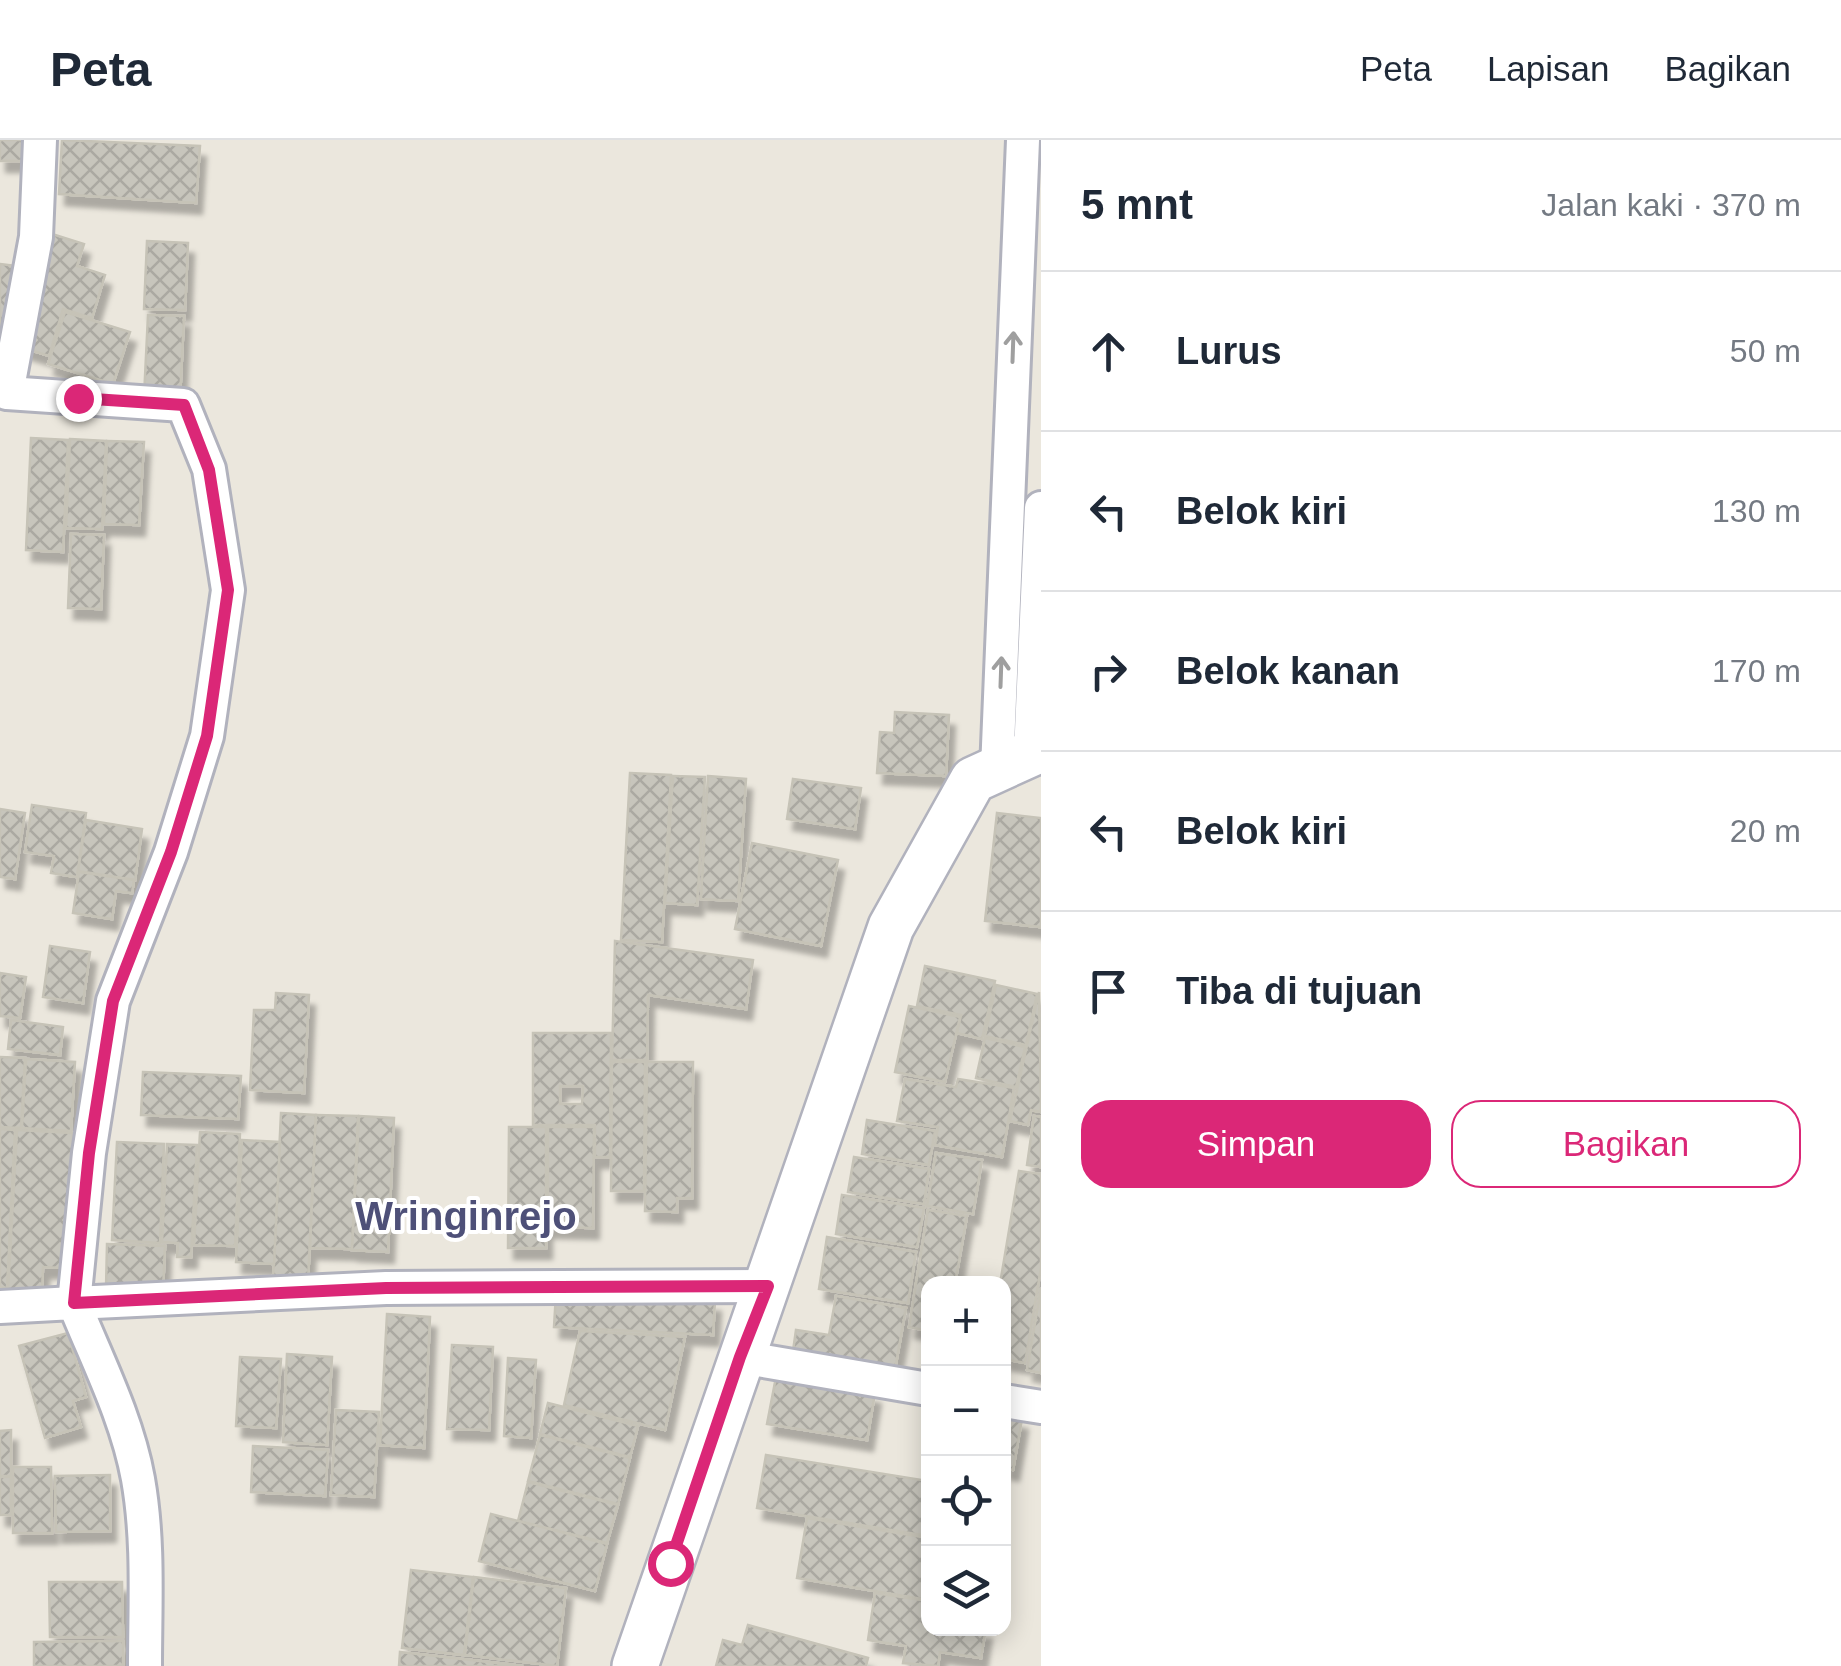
<!DOCTYPE html>
<html lang="id">
<meta charset="utf-8">
<style>
body{margin:0;font-family:Arial,sans-serif;background:#f6f6f7;color:#1f2937}
.controls{position:absolute;right:30px;bottom:30px;display:grid;overflow:hidden;border-radius:20px;box-shadow:0 5px 25px #0003}
.controls button{width:90px;height:90px;display:grid;place-items:center;padding:0;border:0;border-bottom:2px solid #e0e1e3;background:#fff;color:#1f2937;font:50px sans-serif}
.stop{position:absolute;width:30px;height:30px;margin:-22px;border:8px solid #db2777;border-radius:50%;background:#fff}
.stop.end{background:#db2777;border-color:#fff;box-shadow:0 2px 10px #0008}
.list{margin:0;padding:0;list-style:none}
h2{display:flex;justify-content:space-between;align-items:center;height:130px;margin:0;padding:0 40px;font-size:42px}
h2 small{font-size:32px;font-weight:400;color:#747a83}
.list li{display:grid;grid-template-columns:65px 1fr auto;gap:30px;align-items:center;box-sizing:border-box;height:160px;padding:0 40px;border-top:2px solid #e0e1e3}
.list b{display:block;font-size:38px;white-space:nowrap}
.list em{font-size:32px;font-style:normal;color:#747a83}
.actions{display:flex;gap:20px;padding:30px 40px}
.actions a{flex:1;padding:22px 0;border:2px solid #db2777;border-radius:30px;text-align:center;font-size:35px;color:#db2777}
.actions .main{background:#db2777;color:#fff}
.icon{flex:none;width:55px;height:55px;fill:none;stroke:currentColor;stroke-width:2;stroke-linecap:round;stroke-linejoin:round}
.map{position:relative;flex:none;width:1041px;height:1526px;overflow:hidden}
header{display:flex;align-items:center;gap:60px;box-sizing:border-box;height:140px;padding:0 50px;background:#fff;border-bottom:2px solid #e0e1e3}
header strong{font-size:48px}
nav{display:flex;gap:55px;margin-inline-start:auto;font-size:35px}
main{display:flex}
aside{flex:1;background:#fff}
.map>svg:first-child{display:block}
</style>
<header>
<strong>Peta</strong>
<nav><a>Peta</a><a>Lapisan</a><a>Bagikan</a></nav>
</header>
<main>
<div class="map">
<svg width="1041" height="1526" viewBox="0 0 1041 1526">
<defs>
<pattern id="building-cross-hatch" width="8" height="8" patternUnits="userSpaceOnUse" patternTransform="scale(2.5)"><rect width="8" height="8" fill="#c7c5bc"/><path d="M0 0l8 8M0 8l8-8" fill="none" stroke="#aba9a2"/></pattern>
<filter id="shadow"><feDropShadow dx="6" dy="11" stdDeviation="2.5" flood-color="#0004"/></filter>
</defs>
<rect width="100%" height="100%" fill="#ebe7dd"/>
<g fill="url(#building-cross-hatch)" stroke="#c6c3b7" stroke-width="2.5" fill-rule="evenodd" filter="url(#shadow)">
<rect x="0" y="0" width="33" height="21"/>
<path d="M62,0L200,6L196,63L59,54Z"/>
<path d="M52,94L84,104L77,126L105,135L92,178L63,169L49,216L17,206Z"/>
<path d="M147,101L188,103L185,170L144,169Z"/>
<path d="M0,124L17,126L0,212Z"/>
<path d="M65,172L130,192L113,244L48,224Z"/>
<path d="M148,175L184,176L180,259L144,257Z"/>
<path d="M31,298L68,300L63,412L26,410Z"/>
<path d="M70,299L106,301L102,389L66,388Z"/>
<path d="M107,301L144,302L139,385L104,384Z"/>
<path d="M71,394L104,395L101,469L68,468Z"/>
<path d="M895,572L949,575L946,636L877,633L880,592L894,593Z"/>
<path d="M630,633L671,635L662,802L621,800Z"/>
<path d="M673,636L705,637L697,765L665,763Z"/>
<path d="M708,636L746,639L738,761L701,759Z"/>
<path d="M793,639L861,648L855,689L787,679Z"/>
<path d="M32,665L86,673L77,737L51,733L54,716L25,712Z"/>
<path d="M0,669L25,673L15,739L0,737Z"/>
<path d="M997,673L1041,678V787L985,781Z"/>
<path d="M86,680L142,689L135,740L78,731Z"/>
<path d="M752,703L838,720L821,806L735,789Z"/>
<path d="M79,732L134,740L132,753L116,751L112,779L73,773Z"/>
<path d="M615,801L753,820L746,869L648,855L647,920H612Z"/>
<path d="M50,806L90,812L83,863L43,857Z"/>
<path d="M925,826L995,841L982,899L957,893L961,875L917,866Z"/>
<path d="M0,833L26,837L20,878L0,876Z"/>
<path d="M996,845L1037,854L1026,905L985,896Z"/>
<path d="M1039,852L1041,972L1031,970L1028,985L1010,981Z"/>
<path d="M276,853L309,855L304,953L250,950L254,870H275Z"/>
<path d="M909,866L960,877L945,942L895,932Z"/>
<path d="M11,880L63,887L60,915L8,909Z"/>
<path d="M533,893H611L610,1017H595V985H533ZM560,946H583L582,964H560Z"/>
<path d="M985,898L1025,907L1016,947L976,938Z"/>
<path d="M0,917L25,918L21,988L0,987Z"/>
<path d="M26,919L75,922L71,991L22,988Z"/>
<path d="M612,922H645L644,1051H611Z"/>
<path d="M647,922H693L692,1058H677V1072L645,1071Z"/>
<path d="M143,932L241,936L238,979L141,975Z"/>
<path d="M905,939L956,947L958,939L1014,948L1002,1017L935,1005L938,987L897,981Z"/>
<path d="M281,973L316,975L308,1141L273,1139Z"/>
<path d="M316,975L358,976L352,1109L310,1108Z"/>
<path d="M359,976L394,978L388,1112L352,1110Z"/>
<path d="M1034,976L1041,977V1027L1027,1025Z"/>
<path d="M867,980L935,991L929,1025L862,1014Z"/>
<path d="M509,987H546V1108H508Z"/>
<path d="M548,987H594L593,1088L548,1087Z"/>
<path d="M0,989L15,990L7,1148L0,1147Z"/>
<path d="M17,990L73,993L65,1128L43,1127L42,1152L8,1150Z"/>
<path d="M200,992L240,994L235,1106L194,1105Z"/>
<path d="M242,1000L280,1002L274,1124L236,1122Z"/>
<path d="M117,1002L164,1004L160,1103L112,1100Z"/>
<path d="M167,1004L197,1005L191,1117H177L178,1103L162,1102Z"/>
<path d="M936,1013L982,1020L973,1074L927,1066Z"/>
<path d="M854,1017L929,1029L924,1064L848,1052Z"/>
<path d="M1019,1031L1041,1034V1128L1025,1223L1004,1219V1144H1000Z"/>
<path d="M842,1055L924,1068L917,1107L836,1094Z"/>
<path d="M928,1070L967,1076L955,1144H928V1191L909,1187Z"/>
<path d="M827,1097L916,1112L908,1163L819,1149Z"/>
<path d="M107,1104L165,1106L163,1151L106,1148Z"/>
<path d="M1041,1148V1233L1027,1230Z"/>
<path d="M556,1153L715,1161L713,1195L554,1187Z"/>
<path d="M836,1156L906,1168L894,1235L792,1218L796,1190L829,1195Z"/>
<path d="M387,1174L430,1177L424,1308L380,1305Z"/>
<path d="M580,1191L685,1197L665,1290L564,1265Z"/>
<path d="M68,1193L86,1257L73,1261L81,1287L45,1298L19,1206Z"/>
<path d="M452,1205L493,1207L489,1290L447,1289Z"/>
<path d="M287,1214L332,1217L327,1305L283,1302Z"/>
<path d="M240,1217L281,1219L276,1288L236,1286Z"/>
<path d="M508,1218L536,1220L531,1298L504,1296Z"/>
<path d="M776,1237L875,1253L867,1300L767,1284Z"/>
<path d="M548,1263L638,1286L630,1317L540,1294Z"/>
<path d="M336,1270L379,1272L374,1357L331,1355Z"/>
<path d="M1004,1276L1022,1279L1013,1330L1004,1328Z"/>
<path d="M11,1290V1336H0V1291Z"/>
<path d="M540,1295L630,1318L618,1364L528,1341Z"/>
<path d="M253,1306L328,1310L325,1356L251,1352Z"/>
<path d="M766,1315L928,1341V1396L757,1368Z"/>
<path d="M13,1327H51L52,1393H13Z"/>
<path d="M110,1335V1391L56,1392L55,1336Z"/>
<rect x="0" y="1337" width="11" height="38"/>
<path d="M528,1342L618,1365L607,1403L518,1381Z"/>
<path d="M491,1374L607,1404L595,1451L479,1421Z"/>
<path d="M807,1378L928,1398V1460L797,1438Z"/>
<path d="M411,1430L473,1437L464,1515L402,1508Z"/>
<path d="M474,1437L566,1448L557,1526L465,1515Z"/>
<path d="M49,1442H122L123,1497H50Z"/>
<path d="M875,1453L928,1461V1488H986L981,1518L940,1512L938,1526L903,1523L906,1506L868,1500Z"/>
<path d="M748,1485L868,1518L866,1526H716L723,1500L742,1505Z"/>
<path d="M123,1501V1526H34V1502Z"/>
<path d="M400,1512L523,1526H399Z"/>
</g>
<g fill="none" stroke-linecap="round" stroke-linejoin="round">
<defs>
<g id="street">
<path d="M40,0L36,97L7,253L183,265L209,329L228,450L207,596L171,712L113,861L89,1013L74,1163L386,1148L767,1146"/>
<path d="M1030,614L1041,368"/>
<path d="M997,630L1023,0"/>
<path d="M0,1167L74,1163C97,1220 127,1278 138,1339C149,1401 145,1464 145,1526"/>
<path d="M740,1217L928,1249"/>
<path d="M1004,1261L1041,1267"/>
</g>
<path id="secondary" d="M635,1526L891,787L973,640L1041,609"/>
</defs>
<use href="#street" stroke="#b1b2bd" stroke-width="38"/>
<use href="#secondary" stroke="#b1b2bd" stroke-width="50"/>
<use href="#street" stroke="#fff" stroke-width="32"/>
<use href="#secondary" stroke="#fff" stroke-width="45"/>
</g>
<defs><path id="oneway-shaft" d="M-6 0H5M1.5-3L5.5 0L1.5 3" fill="none" stroke-width="1.6" stroke-linecap="round" stroke-linejoin="round" transform="scale(2.5)"/></defs>
<g stroke="#9f9f9f">
<use href="#oneway-shaft" transform="translate(1013 207) rotate(-88)"/>
<use href="#oneway-shaft" transform="translate(1001 532) rotate(-88)"/>
</g>
<g fill="none" stroke-linecap="round" stroke-linejoin="round">
<path stroke="#db2777" stroke-width="12" d="M78,258L184,265L209,330L228,450L207,596L171,712L113,861L89,1013L74,1163L386,1148L768,1146L740,1217L670,1423"/>
</g>
<g text-anchor="middle" dominant-baseline="central" stroke-width="8" stroke-linejoin="round" paint-order="stroke">
<g font-size="40" font-weight="bold" fill="#4e5078" stroke="#fff">
<text x="466" y="1076">Wringinrejo</text>
</g>
</g>
</svg>
<div class="controls">
<button>+</button>
<button>−</button>
<button><svg class="icon" aria-label="locate" viewBox="0 0 24 24"><circle cx="12" cy="12" r="6"/><path d="M12 2v4M12 18v4M2 12h4M18 12h4"/></svg></button>
<button><svg class="icon" aria-label="layers" viewBox="0 0 24 24"><path d="M12 4l9 5-9 5-9-5zM3 14l9 5 9-5"/></svg></button>
</div>
<div class="stop" style="left:670px;top:1423px"></div>
<div class="stop end" style="left:78px;top:258px"></div>
</div>
<aside>
<h2>5 mnt<small>Jalan kaki · 370 m</small></h2>
<ul class="list">
<li><svg class="icon" aria-label="ahead" viewBox="0 0 24 24"><path d="M12 20V5M6 11l6-6 6 6"/></svg><div><b>Lurus</b></div><em>50 m</em></li>
<li><svg class="icon" aria-label="left" viewBox="0 0 24 24"><path d="M17 20v-9H6M10 6l-5 5 5 5"/></svg><div><b>Belok kiri</b></div><em>130 m</em></li>
<li><svg class="icon" aria-label="right" viewBox="0 0 24 24"><path d="M7 20v-9h11M14 6l5 5-5 5"/></svg><div><b>Belok kanan</b></div><em>170 m</em></li>
<li><svg class="icon" aria-label="left" viewBox="0 0 24 24"><path d="M17 20v-9H6M10 6l-5 5 5 5"/></svg><div><b>Belok kiri</b></div><em>20 m</em></li>
<li><svg class="icon" aria-label="arrive" viewBox="0 0 24 24"><path d="M6 21V4h12l-3 4 3 4H6"/></svg><div><b>Tiba di tujuan</b></div></li>
</ul>
<div class="actions"><a class="main">Simpan</a><a>Bagikan</a></div>
</aside>
</main>
